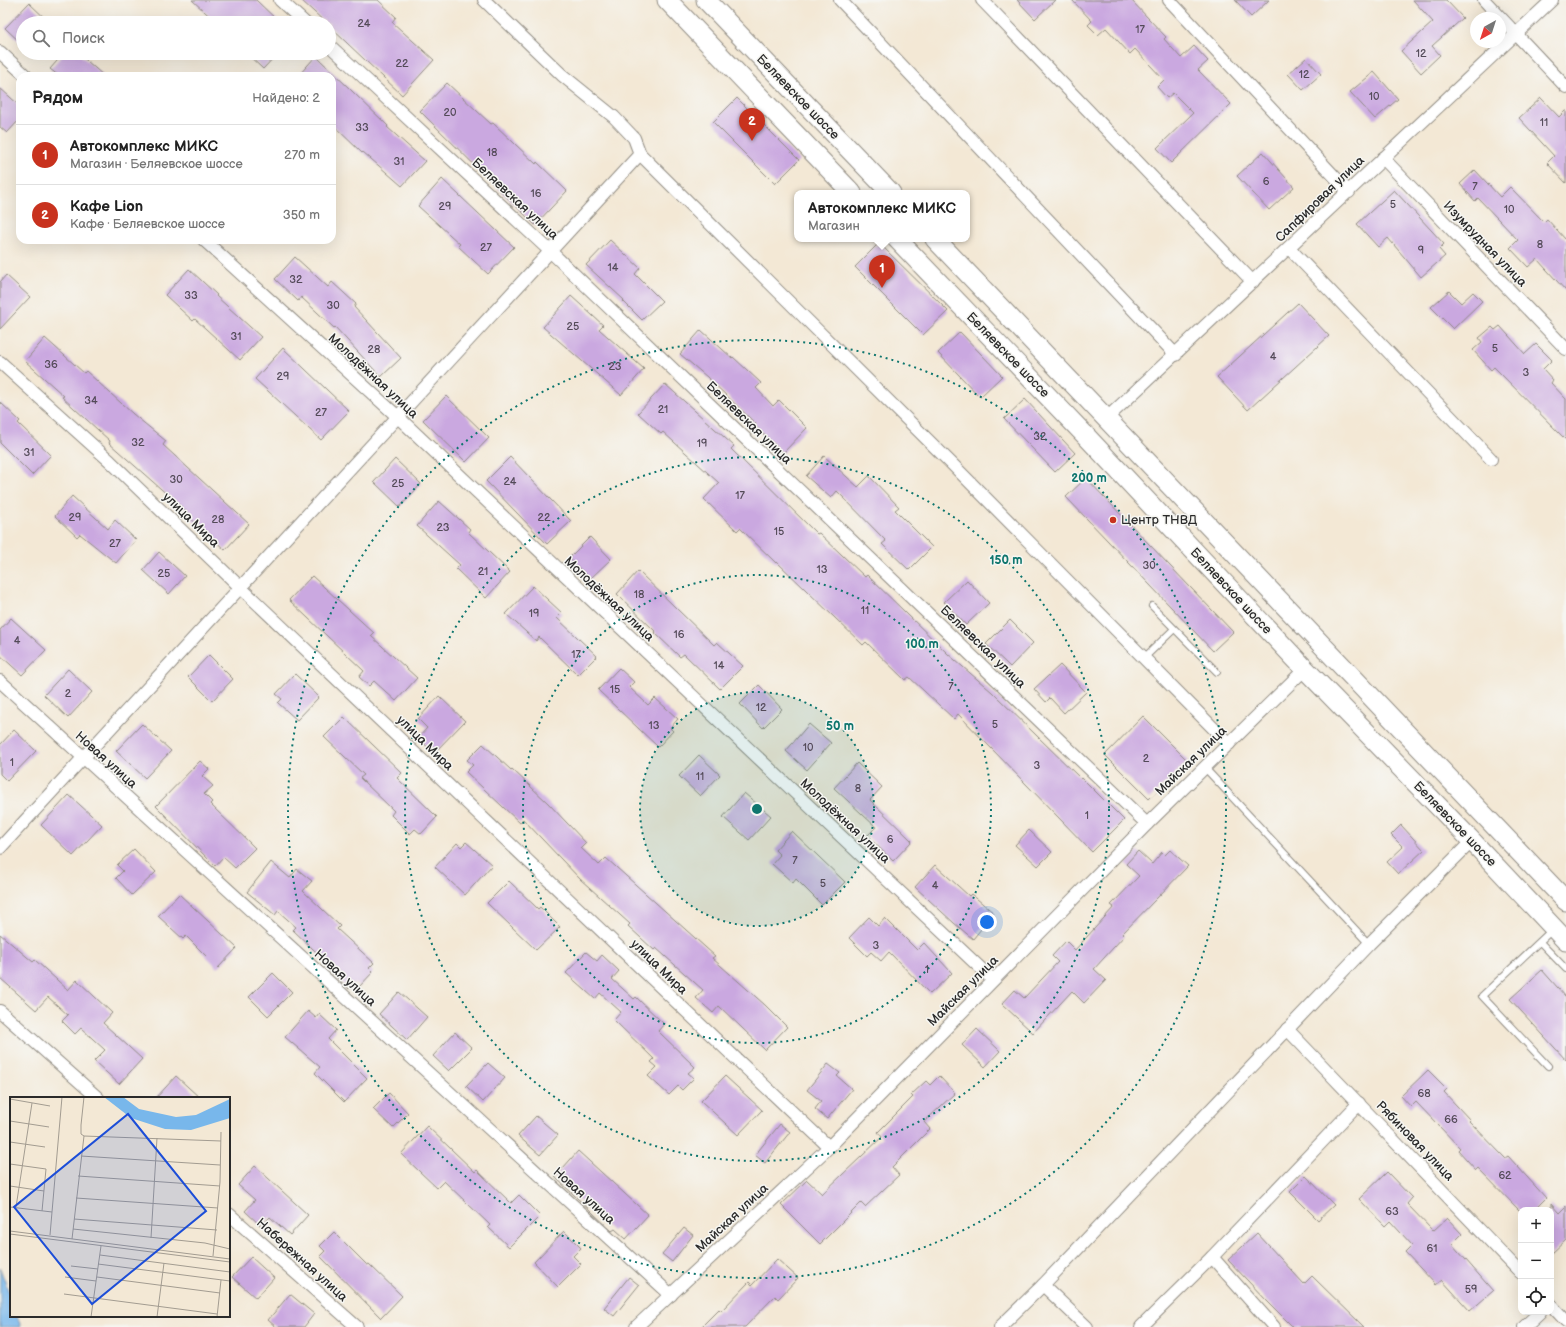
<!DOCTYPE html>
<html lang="ru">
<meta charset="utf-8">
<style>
body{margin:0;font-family:"Balsamiq Sans",sans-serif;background:#f2f2f2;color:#222}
.controls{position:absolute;right:12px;bottom:12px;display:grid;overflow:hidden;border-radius:8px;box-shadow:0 4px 16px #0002}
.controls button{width:36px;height:36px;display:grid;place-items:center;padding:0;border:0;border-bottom:1px solid #e0e0e0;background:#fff;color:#222;font:20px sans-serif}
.compass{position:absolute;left:1470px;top:12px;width:36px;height:36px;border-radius:50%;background:#fff;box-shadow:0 4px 16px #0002;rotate:219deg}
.you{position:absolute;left:987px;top:922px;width:14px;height:14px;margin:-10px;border:3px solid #fff;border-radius:50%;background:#1a73e8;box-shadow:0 0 0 6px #1a73e833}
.badge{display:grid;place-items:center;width:26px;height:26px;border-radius:50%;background:#c8321e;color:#fff;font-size:13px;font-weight:700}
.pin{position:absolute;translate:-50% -33px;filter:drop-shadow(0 1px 2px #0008)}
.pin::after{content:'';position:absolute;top:21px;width:14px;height:12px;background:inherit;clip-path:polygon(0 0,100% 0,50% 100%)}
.popup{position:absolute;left:794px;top:190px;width:176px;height:52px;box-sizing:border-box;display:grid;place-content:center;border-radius:8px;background:#fff;filter:drop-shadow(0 1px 3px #0005);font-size:13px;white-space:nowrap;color:#767676}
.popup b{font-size:15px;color:#222}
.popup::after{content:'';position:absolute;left:50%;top:100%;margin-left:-8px;border:8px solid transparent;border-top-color:#fff}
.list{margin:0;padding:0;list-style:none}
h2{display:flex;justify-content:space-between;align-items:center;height:52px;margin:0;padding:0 16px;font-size:17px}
h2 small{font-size:13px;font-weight:400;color:#767676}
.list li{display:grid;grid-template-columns:26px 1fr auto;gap:12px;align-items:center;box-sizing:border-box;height:60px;padding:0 16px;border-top:1px solid #e0e0e0}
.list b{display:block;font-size:15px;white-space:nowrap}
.list p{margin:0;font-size:13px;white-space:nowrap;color:#767676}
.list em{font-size:13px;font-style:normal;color:#767676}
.icon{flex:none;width:22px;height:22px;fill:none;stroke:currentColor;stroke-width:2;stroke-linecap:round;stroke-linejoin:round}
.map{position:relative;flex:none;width:1566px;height:1327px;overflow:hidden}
.search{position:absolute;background:#fff;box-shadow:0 4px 16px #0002;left:16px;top:16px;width:320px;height:44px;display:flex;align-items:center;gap:10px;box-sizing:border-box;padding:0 14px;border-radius:22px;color:#767676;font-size:15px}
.panel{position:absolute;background:#fff;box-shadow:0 4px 16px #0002;left:16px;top:72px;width:320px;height:172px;border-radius:12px}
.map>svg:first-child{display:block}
</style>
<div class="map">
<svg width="1566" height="1327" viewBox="0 0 1566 1327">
<rect width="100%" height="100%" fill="#f6f6f2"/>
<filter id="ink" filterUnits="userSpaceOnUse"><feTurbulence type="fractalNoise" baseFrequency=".025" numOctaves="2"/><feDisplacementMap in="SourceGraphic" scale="8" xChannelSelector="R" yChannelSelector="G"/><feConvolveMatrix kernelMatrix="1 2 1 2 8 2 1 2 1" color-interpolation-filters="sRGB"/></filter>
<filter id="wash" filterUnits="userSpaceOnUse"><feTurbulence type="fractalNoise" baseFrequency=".012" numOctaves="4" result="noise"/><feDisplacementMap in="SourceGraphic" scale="16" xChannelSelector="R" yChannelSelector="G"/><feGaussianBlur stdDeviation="0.9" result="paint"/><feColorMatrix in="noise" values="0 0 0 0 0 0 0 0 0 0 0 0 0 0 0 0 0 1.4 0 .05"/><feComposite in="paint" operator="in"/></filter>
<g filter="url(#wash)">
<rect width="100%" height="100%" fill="#f3e8d5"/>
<path fill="#78b7eb" stroke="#52718b" d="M0,1268L11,1298V1316H17L21,1327H0Z"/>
<g id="blocks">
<g fill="#caa8e0">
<path d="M192,0H256L280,23H217Z"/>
<path d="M301,0H378L396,17L392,22L434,60L402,95L329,26V23H326Z"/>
<path d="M1017,0H1055L1035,19Z"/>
<path d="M1072,0H1131L1166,37L1164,39L1181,58L1194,46L1208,61L1198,70L1231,104L1171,163L1157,148L1193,113L1173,93L1167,98L1157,87L1164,80L1135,49L1130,54L1106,28L1098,35L1088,25L1092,21Z"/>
<path d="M1235,0H1269L1251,17Z"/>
<path d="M1413,0H1446L1463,18L1432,46L1440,55L1421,73L1401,51L1433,22Z"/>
<path d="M29,3L50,23H23V45L5,28Z"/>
<path d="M64,53H78L104,76H59L50,69Z"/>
<path d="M246,53H278L263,69Z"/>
<path d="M316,56L388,126L387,127L425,161L402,186L363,152L362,153L332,124V76H298Z"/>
<path d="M1306,58L1321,74L1303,90L1288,74Z"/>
<path d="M1374,72L1398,99L1375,119L1350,92Z"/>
<path d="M447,83L491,124L493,123L536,164L537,162L567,191L535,225L420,111Z"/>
<path d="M0,88L20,106V119L7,133L0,127Z"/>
<path d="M737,98L799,160L775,184L713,122Z"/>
<path d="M1541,98L1559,117L1566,110V183L1547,163L1554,156L1519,118Z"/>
<path d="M1263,152L1294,187L1269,210L1237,176Z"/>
<path d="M1475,170L1500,197L1510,187L1544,222L1547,219L1566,240V291L1537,259L1528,267L1510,248L1518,240L1478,198L1475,201L1460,184Z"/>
<path d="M442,179L514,247L488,274L458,246L460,244L418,206Z"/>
<path d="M1394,190L1444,244L1439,249L1445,256L1421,277L1388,238L1378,247L1357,224Z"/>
<path d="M610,240L640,268L635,274L662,301L642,320L623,301L624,300L586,265Z"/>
<path d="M879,243L948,311L923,335L855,267Z"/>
<path d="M295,257L328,287L332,282L356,304L354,307L401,358L381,377L335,327L334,328L301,297L298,301L275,279Z"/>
<path d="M189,269L217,295L216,296L261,337L240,360L195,319L193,321L165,295Z"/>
<path d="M6,275L30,297L0,329V282Z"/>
<path d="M1449,291L1461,303L1473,292L1482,301L1453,329L1431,307Z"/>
<path d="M571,296L603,325L599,329L644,369L621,395L543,327Z"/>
<path d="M1298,303L1329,336L1248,410L1217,377Z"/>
<path d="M1500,326L1525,354L1536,344L1552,360L1543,369L1553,380L1551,383L1566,399V440L1494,367L1491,370L1473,350L1482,342L1479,338L1492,327L1495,330Z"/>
<path d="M701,330L732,358L733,357L761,383L756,388L773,406L779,400L807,428L783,453L754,425L756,424L707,377L680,354Z"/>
<path d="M960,332L1002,376L980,397L938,353Z"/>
<path d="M45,338L84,373L86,371L133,414L166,441L163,445L249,524L225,550L186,514L187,512L109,443L110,441L62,397L64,396L25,361Z"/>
<path d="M283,348L349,411L321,440L255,379Z"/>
<path d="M665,384L734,446L731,449L817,534L819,533L865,577L867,575L948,654L992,692L1081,779L1082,778L1124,820L1092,852L958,714L954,719L909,677L905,680L866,642L863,645L777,562L776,563L740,528L737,531L704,499L719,483L663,432L661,434L638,413Z"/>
<path d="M446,396L489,438L466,462L423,420Z"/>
<path d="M1025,399L1075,453L1055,472L1004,419Z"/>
<path d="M0,402L20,421L18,423L51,455L32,475L0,443Z"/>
<path d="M824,456L858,487L869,476L899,507L895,510L932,547L909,570L882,544L886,541L837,491L831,498L806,476Z"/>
<path d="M510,457L571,521L547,544L486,481Z"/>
<path d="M395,459L421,484L400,507L374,482Z"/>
<path d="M1086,478L1233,632L1213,651L1066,497Z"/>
<path d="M72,496L108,529L115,520L136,540L116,563L80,534L77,537L55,516Z"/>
<path d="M439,501L470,529L468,532L510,572L486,598L456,569L460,565L417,526Z"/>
<path d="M590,537L611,559L590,579L569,558Z"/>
<path d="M159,552L185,576L169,594L143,570Z"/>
<path d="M638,571L714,645L717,642L743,666L720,689L684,654L680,657L655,633L656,632L617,594Z"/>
<path d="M312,576L374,633L371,636L417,678L396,701L374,681L369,686L359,677L364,671L289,600Z"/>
<path d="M967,580L989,603L966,625L944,602Z"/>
<path d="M533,586L562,613L557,618L597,656L578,675L539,637L536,641L506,614Z"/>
<path d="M11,618L46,650L22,675L0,655V630Z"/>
<path d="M1010,620L1033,643L1010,667L986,644Z"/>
<path d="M209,655L233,679L212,701L188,677Z"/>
<path d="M1060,665L1086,692L1064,713L1050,698L1046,702L1034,689Z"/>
<path d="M619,668L634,682L629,687L648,705L655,698L678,719L670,728L673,731L658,747L598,690Z"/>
<path d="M68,669L92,692L68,718L44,695Z"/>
<path d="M295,674L319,697L297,720L278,703L282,699L276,694Z"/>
<path d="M759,685L782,709L763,728L740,704Z"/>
<path d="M439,696L465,721L434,753L418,738L427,728L418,719Z"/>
<path d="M1143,716L1188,761L1149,799L1105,755Z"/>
<path d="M344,717L402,773L397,778L437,817L421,834L415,829L410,834L391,815L394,811L360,778L364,775L324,737Z"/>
<path d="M142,724L171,751L145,778L116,751Z"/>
<path d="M809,724L831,743L807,770L786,751Z"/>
<path d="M14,730L36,751L7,781L0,774V745Z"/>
<path d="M483,744L511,770L512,769L548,803L586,843L581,848L599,865L606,858L715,956L712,958L765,1005L787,1027L765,1050L719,1006L713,1013L696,998L703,990L656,948L654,950L628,926L630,924L580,879L523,819L520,823L466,772L473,765L467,760Z"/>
<path d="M699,755L720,775L700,796L679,776Z"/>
<path d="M200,761L209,769L202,776L213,786L204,794L212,802L210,804L255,848L235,868L223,857L215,866L156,806Z"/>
<path d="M857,763L882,787L870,800L912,841L893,861L867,836L876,827L834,788Z"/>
<path d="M744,793L771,816L749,840L723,817Z"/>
<path d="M69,795L102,825L73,856L41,825Z"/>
<path d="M1401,825L1424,850L1398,874L1387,862L1403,847L1391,835Z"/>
<path d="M1029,830L1052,852L1038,866L1015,845Z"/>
<path d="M792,831L845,882L822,905L796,879L793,883L772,864L780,855L775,850Z"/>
<path d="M466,842L492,865L465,895L435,867L457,843L461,847Z"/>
<path d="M134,849L156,872L132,895L116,878L123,871L117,865Z"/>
<path d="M1170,850L1188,866L1122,934L1124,936L1094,969L1106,980L1084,1003L1072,991L1033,1033L1002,1004L1015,990L1024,998L1058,962L1052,956L1066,941L1075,950L1114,907L1111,905L1139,876L1126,864L1138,851L1152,864L1162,852L1165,855Z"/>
<path d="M271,862L290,878L297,869L312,881L303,891L340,926L337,929L374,963L369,968L373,972L359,987L355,983L349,989L328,970L331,966L293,930L296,927L278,911L275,915L247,892Z"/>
<path d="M935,865L969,896L971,894L994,913L973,939L954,923L915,887Z"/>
<path d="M509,881L538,909L540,907L560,927L536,950L487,903Z"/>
<path d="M179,894L237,948L218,968L186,936L183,939L158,916Z"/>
<path d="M869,917L878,926L885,918L917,950L924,943L952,973L930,994L889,952L881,961L871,952L867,956L849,938Z"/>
<path d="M0,934L33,962L35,960L68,990L77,980L112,1013L103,1023L142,1059L119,1084L94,1061L105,1050L81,1028L75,1034L62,1021L68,1015L48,997L36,1010L0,978Z"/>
<path d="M586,952L597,961L602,955L619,971L612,979L634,999L636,997L664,1024L658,1031L695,1067L688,1073L694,1078L682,1090L678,1086L669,1095L648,1076L657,1067L651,1062L654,1059L614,1020L621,1012L600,993L595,999L566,973Z"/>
<path d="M1542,970L1566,997V1060L1510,999Z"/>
<path d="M273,973L292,992L268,1016L249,997Z"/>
<path d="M399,992L427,1017L407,1040L379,1014Z"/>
<path d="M308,1011L316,1018L319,1014L336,1030L328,1039L367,1078L344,1102L315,1073L320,1067L285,1037Z"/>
<path d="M977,1029L1000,1051L985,1067L962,1045Z"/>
<path d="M455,1032L472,1048L449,1071L433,1056Z"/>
<path d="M488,1063L505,1078L483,1102L466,1086Z"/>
<path d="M828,1064L840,1073L837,1076L852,1089L827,1119L815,1109L821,1101L807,1090Z"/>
<path d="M1428,1070L1447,1089L1444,1092L1470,1120L1469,1121L1505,1158L1508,1156L1546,1198L1534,1210H1519L1478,1168L1476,1170L1458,1150L1460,1148L1416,1102L1411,1107L1401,1096Z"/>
<path d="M176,1076L200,1098H156Z"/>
<path d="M725,1076L762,1110L738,1135L701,1101Z"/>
<path d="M939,1076L955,1093L924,1122L930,1129L892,1167L899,1175L865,1207L861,1203L820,1244L781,1205L807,1180L822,1194L882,1137L878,1132L913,1097L911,1095L926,1081L930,1085Z"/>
<path d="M389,1093L408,1113L393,1128L373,1109Z"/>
<path d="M536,1116L558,1135L540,1155L518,1136Z"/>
<path d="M780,1124L790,1132L765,1163L755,1155Z"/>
<path d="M427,1126L475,1172L477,1170L511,1203L519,1195L540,1216L509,1247L488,1227L490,1225L444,1181L437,1188L401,1154Z"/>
<path d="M578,1151L648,1215L626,1239L615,1229L612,1231L555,1177Z"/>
<path d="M255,1166L308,1215L290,1235L270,1217L261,1226L245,1211L255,1200L238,1185Z"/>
<path d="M1387,1172L1412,1198L1407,1204L1433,1231L1447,1218L1462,1234L1452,1244L1493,1291L1470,1311L1442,1280L1436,1285L1405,1252L1412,1245L1390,1221L1385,1226L1359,1199Z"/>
<path d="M1306,1176L1334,1205L1318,1220L1290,1192Z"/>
<path d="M1551,1204L1559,1213L1566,1206V1240L1551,1254Z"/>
<path d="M684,1228L693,1235L672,1262L662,1254Z"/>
<path d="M564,1231L581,1248L573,1256L581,1264L558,1287L534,1262Z"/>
<path d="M334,1232L367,1265L369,1264L402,1296L381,1318L320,1256L325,1251L320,1246Z"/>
<path d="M1257,1233L1304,1284L1312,1276L1364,1327H1293L1267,1301L1228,1260Z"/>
<path d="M251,1257L274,1278L256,1298L232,1277Z"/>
<path d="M777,1259L798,1278L778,1299L775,1296L745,1327H701L719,1309L721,1311L749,1282L752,1285Z"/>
<path d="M629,1277L639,1285L614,1316L604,1308Z"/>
<path d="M290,1294L314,1314L304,1327H276L268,1320Z"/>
</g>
</g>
</g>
<g filter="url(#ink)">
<use href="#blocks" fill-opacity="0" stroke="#8f8a80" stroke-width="1"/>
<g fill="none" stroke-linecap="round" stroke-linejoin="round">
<defs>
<g id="lane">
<path d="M1152,606L1217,672"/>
<path d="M1144,658L1174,629"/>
<path d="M1204,767L1369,944"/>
<path d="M1540,942L1566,969"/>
<path d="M1548,1066L1482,996L1553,929"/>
</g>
<g id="street">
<path d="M280,0L305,23"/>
<path d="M484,0L562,75L614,117L634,138L640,154L952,464L1229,744"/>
<path d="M840,0L1176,355"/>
<path d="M982,0L1253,282"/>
<path d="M1169,0L1349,192"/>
<path d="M1484,0L1566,87"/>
<path d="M329,45L550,251L1147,824"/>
<path d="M0,52L26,76"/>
<path d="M1383,158L1566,349"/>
<path d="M204,240L398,417L993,980"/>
<path d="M1289,248L1491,459"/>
<path d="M0,362L110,461L240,587L829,1147"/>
<path d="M1107,418L1552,0"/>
<path d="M0,681L671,1295"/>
<path d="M0,848L640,154"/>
<path d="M0,1011L98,1098"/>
<path d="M1287,1029L1521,1273"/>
<path d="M229,1214L357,1327"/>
<path d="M1212,1257L1274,1327"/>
<path d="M1043,1285L1087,1327"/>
<path d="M1551,1305L1566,1321"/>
<path d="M636,1327L829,1147L1147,824L1305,669"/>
<path d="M1000,1327L1043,1285L1369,944L1472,841"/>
<path d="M1141,1327L1212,1257L1359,1103"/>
<path d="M1524,1327L1540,1312"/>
</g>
<g id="primary">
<path d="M667,0L852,193"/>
<path d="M706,0L891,193"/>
<path d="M897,239L1086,436L1305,669L1472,841L1566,941"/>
<path d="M935,239L1566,901"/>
</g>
</defs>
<use href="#lane" stroke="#8f8a80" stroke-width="8"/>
<use href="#street" stroke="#8f8a80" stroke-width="14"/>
<use href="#primary" stroke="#8f8a80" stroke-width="21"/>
<use href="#lane" stroke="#fff" stroke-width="6"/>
<use href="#street" stroke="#fff" stroke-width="12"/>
<use href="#primary" stroke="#fff" stroke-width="19"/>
</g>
</g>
<circle cx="757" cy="809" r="117" fill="#0f766e" fill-opacity=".12"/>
<g fill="none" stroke="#0f766e" stroke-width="2" stroke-dasharray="2 4">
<circle cx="757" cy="809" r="117"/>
<circle cx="757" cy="809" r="234"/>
<circle cx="757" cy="809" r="352"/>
<circle cx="757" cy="809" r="469"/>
</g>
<circle fill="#c8321e" stroke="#f6f6f2" stroke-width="1.5" cx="1113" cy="520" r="4"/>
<g text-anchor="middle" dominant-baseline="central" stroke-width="3" stroke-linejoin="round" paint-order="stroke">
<g font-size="11" fill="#534a58">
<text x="364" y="23">24</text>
<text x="1140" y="29">17</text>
<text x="1421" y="53">12</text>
<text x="402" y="63">22</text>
<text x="1304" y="74">12</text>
<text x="1374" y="96">10</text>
<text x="450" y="112">20</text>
<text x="1544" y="122">11</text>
<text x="362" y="127">33</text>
<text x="492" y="152">18</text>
<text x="399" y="161">31</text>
<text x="1266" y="181">6</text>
<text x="1475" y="186">7</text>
<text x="536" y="193">16</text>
<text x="1393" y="204">5</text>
<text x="445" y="206">29</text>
<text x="1509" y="209">10</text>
<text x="1540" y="244">8</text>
<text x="486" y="247">27</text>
<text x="1421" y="250">9</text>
<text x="613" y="267">14</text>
<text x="296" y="279">32</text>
<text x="191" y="295">33</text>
<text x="333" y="305">30</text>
<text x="573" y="326">25</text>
<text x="236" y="336">31</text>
<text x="1495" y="348">5</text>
<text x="374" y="349">28</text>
<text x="1273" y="356">4</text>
<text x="51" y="364">36</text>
<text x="615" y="366">23</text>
<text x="1526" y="372">3</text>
<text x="283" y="376">29</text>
<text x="91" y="400">34</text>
<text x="663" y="409">21</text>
<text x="321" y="412">27</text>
<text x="1040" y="436">32</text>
<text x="138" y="442">32</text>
<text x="702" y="443">19</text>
<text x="29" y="452">31</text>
<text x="176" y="479">30</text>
<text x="510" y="481">24</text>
<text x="398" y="483">25</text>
<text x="740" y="495">17</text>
<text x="75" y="517">29</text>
<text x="544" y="517">22</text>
<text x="218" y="519">28</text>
<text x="443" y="527">23</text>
<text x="779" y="531">15</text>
<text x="115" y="543">27</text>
<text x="1149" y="565">30</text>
<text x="822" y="569">13</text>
<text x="483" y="571">21</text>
<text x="164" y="573">25</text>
<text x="639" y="594">18</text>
<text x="865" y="610">11</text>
<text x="534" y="613">19</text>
<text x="679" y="634">16</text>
<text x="17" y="640">4</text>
<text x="576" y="654">17</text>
<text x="719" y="665">14</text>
<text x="951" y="686">7</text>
<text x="615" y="689">15</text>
<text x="68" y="693">2</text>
<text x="761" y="707">12</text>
<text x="995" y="724">5</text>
<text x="654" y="725">13</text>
<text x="808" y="747">10</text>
<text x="1146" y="758">2</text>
<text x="12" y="762">1</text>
<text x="1037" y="765">3</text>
<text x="700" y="776">11</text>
<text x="858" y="788">8</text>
<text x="1087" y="815">1</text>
<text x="890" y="839">6</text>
<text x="795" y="860">7</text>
<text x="823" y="883">5</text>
<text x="935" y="885">4</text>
<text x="876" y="945">3</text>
<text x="927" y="969">1</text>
<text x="1424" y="1093">68</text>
<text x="1451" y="1119">66</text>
<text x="1505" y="1175">62</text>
<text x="1392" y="1211">63</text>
<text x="1432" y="1248">61</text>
<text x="1471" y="1289">59</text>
</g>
<g font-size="13" fill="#2b2b2b" stroke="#f6f6f2">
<text transform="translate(798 97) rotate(46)">Беляевское шоссе</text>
<text transform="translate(515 199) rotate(43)">Беляевская улица</text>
<text transform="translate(1320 199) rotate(-44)">Сапфировая улица</text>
<text transform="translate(1485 244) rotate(46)">Изумрудная улица</text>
<text transform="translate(1008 355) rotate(46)">Беляевское шоссе</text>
<text transform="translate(373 376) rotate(43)">Молодёжная улица</text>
<text transform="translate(749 423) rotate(44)">Беляевская улица</text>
<text transform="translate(191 520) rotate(44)">улица Мира</text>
<text transform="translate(1231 591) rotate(47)">Беляевское шоссе</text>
<text transform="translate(609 599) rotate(43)">Молодёжная улица</text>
<text transform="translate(983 647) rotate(44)">Беляевская улица</text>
<text transform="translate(425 743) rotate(44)">улица Мира</text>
<text transform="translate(106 760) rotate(42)">Новая улица</text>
<text transform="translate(1191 761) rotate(-44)">Майская улица</text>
<text transform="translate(845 821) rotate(43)">Молодёжная улица</text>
<text transform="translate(1455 824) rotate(46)">Беляевское шоссе</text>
<text transform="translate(659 967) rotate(44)">улица Мира</text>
<text transform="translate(345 978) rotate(42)">Новая улица</text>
<text transform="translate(963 991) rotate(-45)">Майская улица</text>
<text transform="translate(1415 1141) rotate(46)">Рябиновая улица</text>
<text transform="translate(584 1196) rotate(42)">Новая улица</text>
<text transform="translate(732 1218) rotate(-43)">Майская улица</text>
<text transform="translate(302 1260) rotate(42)">Набережная улица</text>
</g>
<g font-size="13" fill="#2b2b2b" stroke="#f6f6f2" text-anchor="start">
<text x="1121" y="520">Центр ТНВД</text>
</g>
</g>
<g transform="translate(10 1097)">
<rect width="220" height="220" fill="#f3e8d5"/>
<path d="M94,0H113L129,12L166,20L186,18L220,2V21L181,33L155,32L121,21Z" fill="#78b7eb"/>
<path fill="none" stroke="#a39c91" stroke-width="1" d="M0,2L40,9M0,24L39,30M74,39L211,44M0,45L35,50M71,59L210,68M0,67L36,72L32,114M68,79L210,89M0,89L34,94M66,101L208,111M0,110L42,115M6,110L22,6M64,122L207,133M63,132L195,146L220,152M0,134L220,162M0,137L220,165M40,138L52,0M141,141L147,41M62,142L74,39L71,37V28L74,0M90,158L220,175M203,159L210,85L211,35M88,167L220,184M61,169L88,172M55,180L86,184M87,180L210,196M54,197L207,217M81,220L91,149M147,220L154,166M207,220L211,183"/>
<path fill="#1d4ed8" fill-opacity="0.15" stroke="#1d4ed8" stroke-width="2" d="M118,17L196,114L82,207L4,110Z"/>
<rect width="220" height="220" fill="none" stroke="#2b2b2b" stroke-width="2"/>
</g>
<circle cx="757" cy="809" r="6" fill="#0f766e" stroke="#f6f6f2" stroke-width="2"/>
<g font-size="12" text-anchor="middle" font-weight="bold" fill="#0f766e" stroke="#f6f6f2" stroke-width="3" stroke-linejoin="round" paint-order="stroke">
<text x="1089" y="482">200 m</text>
<text x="1006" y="564">150 m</text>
<text x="922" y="648">100 m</text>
<text x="840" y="730">50 m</text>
</g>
</svg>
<div class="controls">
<button>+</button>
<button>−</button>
<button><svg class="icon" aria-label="locate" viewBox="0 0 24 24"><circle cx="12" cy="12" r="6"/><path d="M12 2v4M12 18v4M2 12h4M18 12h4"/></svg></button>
</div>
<svg class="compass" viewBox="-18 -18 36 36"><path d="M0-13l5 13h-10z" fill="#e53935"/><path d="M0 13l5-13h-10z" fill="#767676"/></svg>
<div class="you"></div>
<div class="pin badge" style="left:882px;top:288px">1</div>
<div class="popup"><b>Автокомплекс МИКС</b>Магазин</div>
<div class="pin badge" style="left:752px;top:141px">2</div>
<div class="search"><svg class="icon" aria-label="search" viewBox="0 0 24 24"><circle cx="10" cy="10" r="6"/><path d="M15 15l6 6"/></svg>Поиск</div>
<section class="panel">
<h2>Рядом<small>Найдено: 2</small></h2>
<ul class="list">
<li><span class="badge">1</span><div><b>Автокомплекс МИКС</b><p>Магазин · Беляевское шоссе</p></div><em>270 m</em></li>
<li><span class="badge">2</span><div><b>Кафе Lion</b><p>Кафе · Беляевское шоссе</p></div><em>350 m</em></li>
</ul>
</section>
</div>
